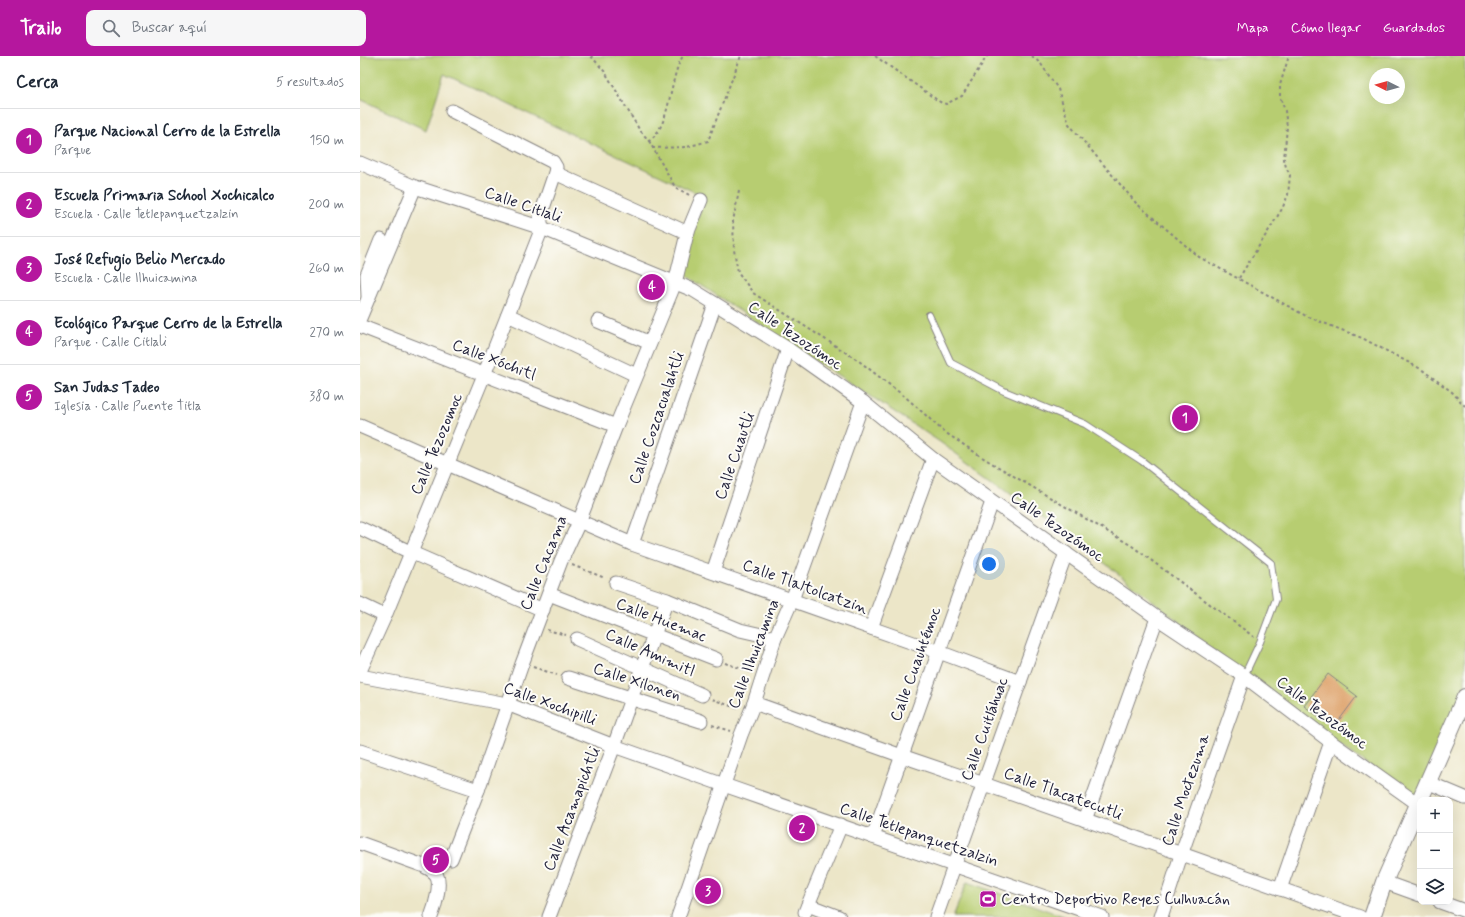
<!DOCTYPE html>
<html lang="es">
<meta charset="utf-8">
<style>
body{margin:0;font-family:Mynerve,sans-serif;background:#f6f6f7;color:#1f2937}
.controls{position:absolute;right:12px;bottom:12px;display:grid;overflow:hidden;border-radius:8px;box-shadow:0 4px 16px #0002}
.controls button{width:36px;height:36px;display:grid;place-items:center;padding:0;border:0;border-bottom:1px solid #e0e1e3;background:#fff;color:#1f2937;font:20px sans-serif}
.compass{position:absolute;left:1009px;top:12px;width:36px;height:36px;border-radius:50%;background:#fff;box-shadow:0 4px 16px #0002;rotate:275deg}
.you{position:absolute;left:629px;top:508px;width:14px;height:14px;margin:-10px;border:3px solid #fff;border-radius:50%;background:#1a73e8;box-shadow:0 0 0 6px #1a73e833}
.badge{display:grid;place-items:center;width:26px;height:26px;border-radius:50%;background:#b5179e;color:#fff;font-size:13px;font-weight:700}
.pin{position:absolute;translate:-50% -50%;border:2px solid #fff;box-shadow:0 1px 4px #0006}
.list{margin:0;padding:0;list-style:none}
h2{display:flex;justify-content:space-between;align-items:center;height:52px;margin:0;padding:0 16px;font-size:17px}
h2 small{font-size:13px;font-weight:400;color:#747a83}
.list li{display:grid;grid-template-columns:26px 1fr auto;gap:12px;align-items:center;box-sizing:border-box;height:64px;padding:0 16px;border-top:1px solid #e0e1e3}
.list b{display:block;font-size:15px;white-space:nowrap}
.list p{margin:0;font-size:13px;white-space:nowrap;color:#747a83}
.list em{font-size:13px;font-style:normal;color:#747a83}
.icon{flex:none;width:22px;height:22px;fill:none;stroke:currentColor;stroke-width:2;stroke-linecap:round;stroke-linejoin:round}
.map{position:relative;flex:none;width:1105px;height:861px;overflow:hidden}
header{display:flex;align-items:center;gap:24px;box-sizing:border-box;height:56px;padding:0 20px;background:#b5179e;color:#fff}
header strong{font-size:19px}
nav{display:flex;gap:22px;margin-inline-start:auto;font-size:14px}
.search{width:280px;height:36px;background:#f6f6f7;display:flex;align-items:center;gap:10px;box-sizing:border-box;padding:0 14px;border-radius:8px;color:#747a83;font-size:15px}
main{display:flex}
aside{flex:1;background:#fff}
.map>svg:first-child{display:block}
</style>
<header>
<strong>Trailo</strong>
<div class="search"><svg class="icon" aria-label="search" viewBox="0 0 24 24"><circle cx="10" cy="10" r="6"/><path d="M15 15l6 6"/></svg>Buscar aquí</div>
<nav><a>Mapa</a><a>Cómo llegar</a><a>Guardados</a></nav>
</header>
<main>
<aside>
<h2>Cerca<small>5 resultados</small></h2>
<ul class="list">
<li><span class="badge">1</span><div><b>Parque Nacional Cerro de la Estrella</b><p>Parque</p></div><em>150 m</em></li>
<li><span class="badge">2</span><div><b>Escuela Primaria School Xochicalco</b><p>Escuela · Calle Tetlepanquetzalzin</p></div><em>200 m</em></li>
<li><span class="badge">3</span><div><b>José Refugio Belio Mercado</b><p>Escuela · Calle Ilhuicamina</p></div><em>260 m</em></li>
<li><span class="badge">4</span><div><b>Ecológico Parque Cerro de la Estrella</b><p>Parque · Calle Citlali</p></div><em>270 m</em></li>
<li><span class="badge">5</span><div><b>San Judas Tadeo</b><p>Iglesia · Calle Puente Titla</p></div><em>380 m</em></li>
</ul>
</aside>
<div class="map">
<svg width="1105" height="861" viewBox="0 0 1105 861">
<rect width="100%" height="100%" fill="#fdfcf7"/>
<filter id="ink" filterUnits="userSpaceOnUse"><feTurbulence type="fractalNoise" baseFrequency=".025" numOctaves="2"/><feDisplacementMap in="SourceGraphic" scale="8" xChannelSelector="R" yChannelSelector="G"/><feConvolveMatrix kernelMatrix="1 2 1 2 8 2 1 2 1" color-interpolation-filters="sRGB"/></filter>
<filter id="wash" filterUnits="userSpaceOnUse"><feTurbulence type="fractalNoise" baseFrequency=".012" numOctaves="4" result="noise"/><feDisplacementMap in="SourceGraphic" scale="16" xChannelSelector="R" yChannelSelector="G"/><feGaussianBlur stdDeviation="0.9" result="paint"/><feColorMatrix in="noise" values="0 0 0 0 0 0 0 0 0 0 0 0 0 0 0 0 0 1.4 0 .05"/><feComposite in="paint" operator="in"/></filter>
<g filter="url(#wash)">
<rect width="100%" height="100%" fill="#ece6c8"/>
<g fill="#b7cd71" stroke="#6c7856" fill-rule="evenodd">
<path d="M0,0H1105V630L1057,744L884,620L802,552L714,483L580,386L509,339L437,293L326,219L325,199L345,141L84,18L66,74L0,43ZM1015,18H1039V42H1015Z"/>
<path d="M607,826L706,861H593Z"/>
</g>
<g id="blocks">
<path fill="#dea26a" d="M968,618L997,640L974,671L944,650Z"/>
</g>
</g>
<g filter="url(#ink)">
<use href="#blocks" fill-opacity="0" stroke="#878482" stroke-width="1"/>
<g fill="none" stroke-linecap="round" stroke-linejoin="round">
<defs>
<path id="service" d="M569,259L591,307L644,335L725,368L782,405L911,507L916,543L900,586L884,620"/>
<g id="minor">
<path d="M0,107L55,131L182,172L333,234L428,293L503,346L573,403L797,562L884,620L971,686L1058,748"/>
<path d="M195,117L328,177"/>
<path d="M8,240L7,219L21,184"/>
<path d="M148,259L276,319"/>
<path d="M0,262L55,131"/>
<path d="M238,265L290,287"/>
<path d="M0,270L256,370"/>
<path d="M0,370L272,488L579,596L660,626"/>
<path d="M0,472L50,496L183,554"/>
<path d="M272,488L355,248"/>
<path d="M353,516L428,293"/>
<path d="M256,527L307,544L380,574L415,582"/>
<path d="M189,538L356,603"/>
<path d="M0,548L25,560"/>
<path d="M511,572L573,403"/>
<path d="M217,583L342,639"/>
<path d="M0,615L25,560L124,319L182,172L180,161L195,117L196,111L193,106L92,55"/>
<path d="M0,620L147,648L254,690L364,729L742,861"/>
<path d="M208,622L341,665"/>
<path d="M394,647L542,700L624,728L1000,861"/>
<path d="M0,695L118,734"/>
<path d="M1067,726L1105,742"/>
<path d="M725,764L797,562"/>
<path d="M513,781L632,446"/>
<path d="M0,787L64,810C68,812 74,815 77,820C81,829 75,851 71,861"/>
<path d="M91,803L118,734L162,608L201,505L219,466L256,370L315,227L327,178L341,144"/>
<path d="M1024,826L1060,839"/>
<path d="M920,833L971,686"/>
<path d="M1080,846L1105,855"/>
<path d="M448,849L479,861"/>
<path d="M445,856L481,769"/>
<path d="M189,861L254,690L294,579L307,544"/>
<path d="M318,861L381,679L394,647L415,582L432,544L503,346"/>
<path d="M576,861L706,497"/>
<path d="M801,861L821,799L884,620"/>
</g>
<path id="tertiary" d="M1012,861L1024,826L1105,641"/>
</defs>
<use href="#service" stroke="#878482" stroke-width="8"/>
<use href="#minor" stroke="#878482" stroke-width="15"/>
<use href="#tertiary" stroke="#878482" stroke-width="18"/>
<g stroke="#878482" stroke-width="2" stroke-dasharray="3 3" stroke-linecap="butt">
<path d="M231,0L245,16L279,73L289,85C312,68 308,24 323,0"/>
<path d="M515,0L580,46L586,48L602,40L627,0"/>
<path d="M672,0L681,8L698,33L709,68L776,147L839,201L946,260L1002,282L1061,313L1092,336L1105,350"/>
<path d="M289,85L315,131L331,140"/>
<path d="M292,92L327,91L348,85L381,0"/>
<path d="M379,135L373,165L374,194L378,216L393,237L499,305L549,344L583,375L625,403L772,490L894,581"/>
<path d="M879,222L922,153L928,139L930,119L926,111L924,103L927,71L925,55L920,40V29L928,3L930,0"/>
<path d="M212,509L245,522"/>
<path d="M187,574L206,579"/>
<path d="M365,607L391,616"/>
<path d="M173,611L197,619"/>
<path d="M352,643L379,653"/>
<path d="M352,669L371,675"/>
</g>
<use href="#service" stroke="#fff" stroke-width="6"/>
<use href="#minor" stroke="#fff" stroke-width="13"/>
<use href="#tertiary" stroke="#fff" stroke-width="16"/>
</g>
</g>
<defs>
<symbol id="stadium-square" viewBox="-11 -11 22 22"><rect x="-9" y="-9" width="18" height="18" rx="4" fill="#b5179e" stroke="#fdfcf7"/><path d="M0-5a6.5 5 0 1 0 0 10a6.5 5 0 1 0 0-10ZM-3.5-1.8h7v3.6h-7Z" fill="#fff"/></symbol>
</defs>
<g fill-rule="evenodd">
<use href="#stadium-square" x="618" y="833" width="20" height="20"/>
</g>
<g text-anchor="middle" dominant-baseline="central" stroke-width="4" stroke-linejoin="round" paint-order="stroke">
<g font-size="16" fill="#22223b" stroke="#fdfcf7">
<text transform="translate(163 149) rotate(19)">Calle Citlali</text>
<text transform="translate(435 280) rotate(34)">Calle Tezozómoc</text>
<text transform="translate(134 304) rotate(21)">Calle Xóchitl</text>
<text transform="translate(297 362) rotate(-71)">Calle Cozcacualahtli</text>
<text transform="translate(77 388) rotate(-67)">Calle Tezozomoc</text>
<text transform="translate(375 400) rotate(-71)">Calle Cuautli</text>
<text transform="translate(697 471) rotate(35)">Calle Tezozómoc</text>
<text transform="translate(184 507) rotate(-68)">Calle Cacama</text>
<text transform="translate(445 531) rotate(20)">Calle Tlaltolcatzin</text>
<text transform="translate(301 564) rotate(21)">Calle Huemac</text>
<text transform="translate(290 597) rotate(24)">Calle Amimitl</text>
<text transform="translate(394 598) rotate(-69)">Calle Ilhuicamina</text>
<text transform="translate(556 608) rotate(-70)">Calle Cuauhtémoc</text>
<text transform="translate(277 626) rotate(18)">Calle Xilonen</text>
<text transform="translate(190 648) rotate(20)">Calle Xochipilli</text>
<text transform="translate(962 657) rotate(37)">Calle Tezozómoc</text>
<text transform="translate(625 673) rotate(-70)">Calle Cuitláhuac</text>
<text transform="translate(826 734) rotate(-71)">Calle Moctezuma</text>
<text transform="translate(703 738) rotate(20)">Calle Tlacatecutli</text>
<text transform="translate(212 753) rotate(-69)">Calle Acamapichtli</text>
<text transform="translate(559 779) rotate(19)">Calle Tetlepanquetzalzin</text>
</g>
<g font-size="16" fill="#22223b" stroke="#fdfcf7" text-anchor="start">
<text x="641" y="843">Centro Deportivo Reyes Culhuacán</text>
</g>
</g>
</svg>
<div class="controls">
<button>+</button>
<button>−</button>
<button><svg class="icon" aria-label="layers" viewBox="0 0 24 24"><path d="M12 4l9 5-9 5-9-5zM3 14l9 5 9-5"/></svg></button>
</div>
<svg class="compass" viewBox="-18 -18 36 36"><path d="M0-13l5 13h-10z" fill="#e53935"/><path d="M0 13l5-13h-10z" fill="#747a83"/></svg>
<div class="you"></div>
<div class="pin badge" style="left:825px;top:362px">1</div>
<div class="pin badge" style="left:442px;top:772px">2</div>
<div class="pin badge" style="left:348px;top:835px">3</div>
<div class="pin badge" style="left:292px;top:231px">4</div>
<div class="pin badge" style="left:76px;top:804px">5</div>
</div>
</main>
